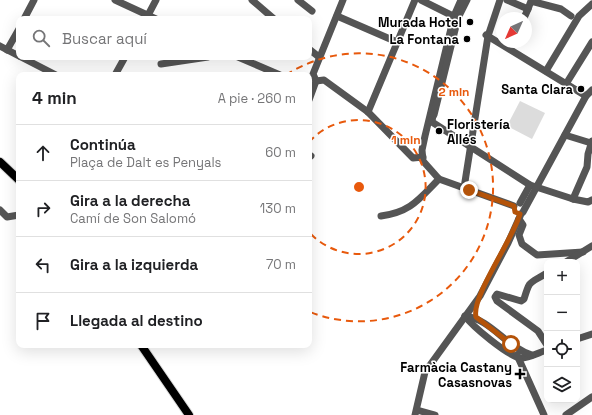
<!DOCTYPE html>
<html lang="es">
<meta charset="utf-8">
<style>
body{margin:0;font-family:"Space Grotesk",sans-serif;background:#f2f2f2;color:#202124}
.controls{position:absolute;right:12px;bottom:12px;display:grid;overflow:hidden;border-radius:8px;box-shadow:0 4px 16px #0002}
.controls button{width:36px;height:36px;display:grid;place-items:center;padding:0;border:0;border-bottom:1px solid #e0e0e0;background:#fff;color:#202124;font:20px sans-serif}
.compass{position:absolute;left:496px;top:12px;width:36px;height:36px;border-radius:50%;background:#fff;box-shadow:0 4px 16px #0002;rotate:225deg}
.stop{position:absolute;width:12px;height:12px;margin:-9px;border:3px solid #b45309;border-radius:50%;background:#fff}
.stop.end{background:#b45309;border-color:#fff;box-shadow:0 1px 4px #0008}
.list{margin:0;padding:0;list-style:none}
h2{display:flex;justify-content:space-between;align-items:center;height:52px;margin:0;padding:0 16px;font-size:17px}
h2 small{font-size:13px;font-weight:400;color:#757577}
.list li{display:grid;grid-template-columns:26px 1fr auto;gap:12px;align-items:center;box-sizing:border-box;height:56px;padding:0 16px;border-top:1px solid #e0e0e0}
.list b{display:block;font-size:15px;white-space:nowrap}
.list p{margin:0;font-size:13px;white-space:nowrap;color:#757577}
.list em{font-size:13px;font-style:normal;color:#757577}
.icon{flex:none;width:22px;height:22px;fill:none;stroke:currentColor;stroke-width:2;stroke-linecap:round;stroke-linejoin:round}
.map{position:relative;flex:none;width:592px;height:415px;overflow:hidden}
.search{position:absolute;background:#fff;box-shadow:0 4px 16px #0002;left:16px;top:16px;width:296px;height:44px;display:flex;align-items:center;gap:10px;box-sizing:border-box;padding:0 14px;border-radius:8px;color:#757577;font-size:15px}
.panel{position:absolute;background:#fff;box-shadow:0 4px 16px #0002;left:16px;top:72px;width:296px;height:276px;border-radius:8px}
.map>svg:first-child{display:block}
</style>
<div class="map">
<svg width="592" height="415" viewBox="0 0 592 415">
<rect width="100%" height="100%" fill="#fff"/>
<path fill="#dcdcdc" d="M520,101L545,113L532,139L507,126Z"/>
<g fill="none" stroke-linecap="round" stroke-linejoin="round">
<defs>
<g id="major">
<path d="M0,162L19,180"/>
<path d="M141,345L189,415"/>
</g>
</defs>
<use href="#major" stroke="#dbdbdb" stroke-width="10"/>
<g stroke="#555" stroke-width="7">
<path d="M115,0L156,19"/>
<path d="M252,0L274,19"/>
<path d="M298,0L312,11"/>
<path d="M421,0L457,18"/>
<path d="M461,0L454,16L425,136L422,150L423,161L439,179L514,206"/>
<path d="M507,0L528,9L531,1L561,9L571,16"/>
<path d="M337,16L397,42"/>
<path d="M524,18L528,9"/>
<path d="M24,19L34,0"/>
<path d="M146,19L156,0"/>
<path d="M486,35L586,96"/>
<path d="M0,46L19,56"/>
<path d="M309,49L319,57"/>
<path d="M7,50L19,29"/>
<path d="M21,57L56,75"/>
<path d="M238,57L280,75"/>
<path d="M161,64L208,57"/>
<path d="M546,71L579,16L592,4"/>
<path d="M115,75L125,57"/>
<path d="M316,81L324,80L368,112L413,158L423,157"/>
<path d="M566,84L592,42"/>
<path d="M309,100L316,81L313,74L343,0"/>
<path d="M368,112L415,0"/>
<path d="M433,114L432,122L530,185L573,199L588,202L592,200"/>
<path d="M434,115L458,18L467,0"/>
<path d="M565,135L591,143"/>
<path d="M309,155L311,156"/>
<path d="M464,188L488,36L500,0"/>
<path d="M573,199L587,167L588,154L592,141"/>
<path d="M520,203L530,185"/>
<path d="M0,210L7,217L19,215"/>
<path d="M381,216C411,212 419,199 439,179"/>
<path d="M519,219L523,225L519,235L522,244L537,255L583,252"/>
<path d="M566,262L592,246"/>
<path d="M547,273C529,284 530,279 524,299L521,301L497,294L495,297L497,301L538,331L547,345"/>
<path d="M465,316C473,327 507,355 520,358C527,359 540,352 547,350"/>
<path d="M465,316C491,319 507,348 532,355"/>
<path d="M577,339L592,334"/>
<path d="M517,355L544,415"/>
<path d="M417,410L435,415"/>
<path d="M415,415L425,372L480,296L508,243L521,214L523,212L586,96L592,90"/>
<path d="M566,415L592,397"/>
</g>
<use href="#major" stroke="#000" stroke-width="8"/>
</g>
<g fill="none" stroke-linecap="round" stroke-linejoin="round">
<path stroke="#b45309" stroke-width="5" d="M469,190L514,206L515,212L520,214C513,239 471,297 476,317L511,344"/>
</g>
<g fill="none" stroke="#e8590c" stroke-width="2" stroke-dasharray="7 5">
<path d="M309 142A67 67 0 1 1 309 232"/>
<path d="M286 75A134 134 0 1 1 310 312"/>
</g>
<g fill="#000" stroke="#fff" stroke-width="1.5">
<circle cx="470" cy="22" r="4"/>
<circle cx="467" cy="39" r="4"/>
<circle cx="581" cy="89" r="4"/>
<circle cx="439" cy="131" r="4"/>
<path d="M518 368h4v4h4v4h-4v4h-4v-4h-4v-4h4z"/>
</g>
<g text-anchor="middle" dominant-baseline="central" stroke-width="3" stroke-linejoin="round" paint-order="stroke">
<g font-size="13" font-weight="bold" fill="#000" stroke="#fff" text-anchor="end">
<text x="462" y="22">Murada Hotel</text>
<text x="459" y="39">La Fontana</text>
<text x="573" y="89">Santa Clara</text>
<text x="447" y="124" text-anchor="start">Floristería<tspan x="447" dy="15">Allés</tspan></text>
<text x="512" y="367">Farmàcia Castany<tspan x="512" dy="15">Casasnovas</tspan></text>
</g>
</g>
<circle cx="359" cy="187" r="6" fill="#e8590c" stroke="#fff" stroke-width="2"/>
<g font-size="12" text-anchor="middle" font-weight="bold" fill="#e8590c" stroke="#fff" stroke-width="3" stroke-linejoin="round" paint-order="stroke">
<text x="454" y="96">2 min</text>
<text x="406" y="144">1 min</text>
</g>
</svg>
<div class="controls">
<button>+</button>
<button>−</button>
<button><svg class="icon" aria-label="locate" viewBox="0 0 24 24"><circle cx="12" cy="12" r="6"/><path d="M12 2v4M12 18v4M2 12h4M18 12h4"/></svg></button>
<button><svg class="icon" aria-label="layers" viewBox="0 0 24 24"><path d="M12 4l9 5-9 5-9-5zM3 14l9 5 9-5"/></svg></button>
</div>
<svg class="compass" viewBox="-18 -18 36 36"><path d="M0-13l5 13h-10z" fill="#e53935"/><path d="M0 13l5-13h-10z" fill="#757577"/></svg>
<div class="stop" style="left:511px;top:344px"></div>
<div class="stop end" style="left:469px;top:190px"></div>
<div class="search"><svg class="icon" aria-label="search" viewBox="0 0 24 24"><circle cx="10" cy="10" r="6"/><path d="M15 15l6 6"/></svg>Buscar aquí</div>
<section class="panel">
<h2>4 min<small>A pie · 260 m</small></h2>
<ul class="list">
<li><svg class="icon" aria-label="ahead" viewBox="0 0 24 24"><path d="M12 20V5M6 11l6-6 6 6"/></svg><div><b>Continúa</b><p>Plaça de Dalt es Penyals</p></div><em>60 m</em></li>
<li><svg class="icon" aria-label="right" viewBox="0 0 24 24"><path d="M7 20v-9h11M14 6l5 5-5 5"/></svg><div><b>Gira a la derecha</b><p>Camí de Son Salomó</p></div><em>130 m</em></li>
<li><svg class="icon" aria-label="left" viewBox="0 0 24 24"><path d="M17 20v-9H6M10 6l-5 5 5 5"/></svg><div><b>Gira a la izquierda</b></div><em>70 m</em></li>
<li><svg class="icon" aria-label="arrive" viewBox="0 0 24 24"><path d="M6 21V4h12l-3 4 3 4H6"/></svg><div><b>Llegada al destino</b></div></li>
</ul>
</section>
</div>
